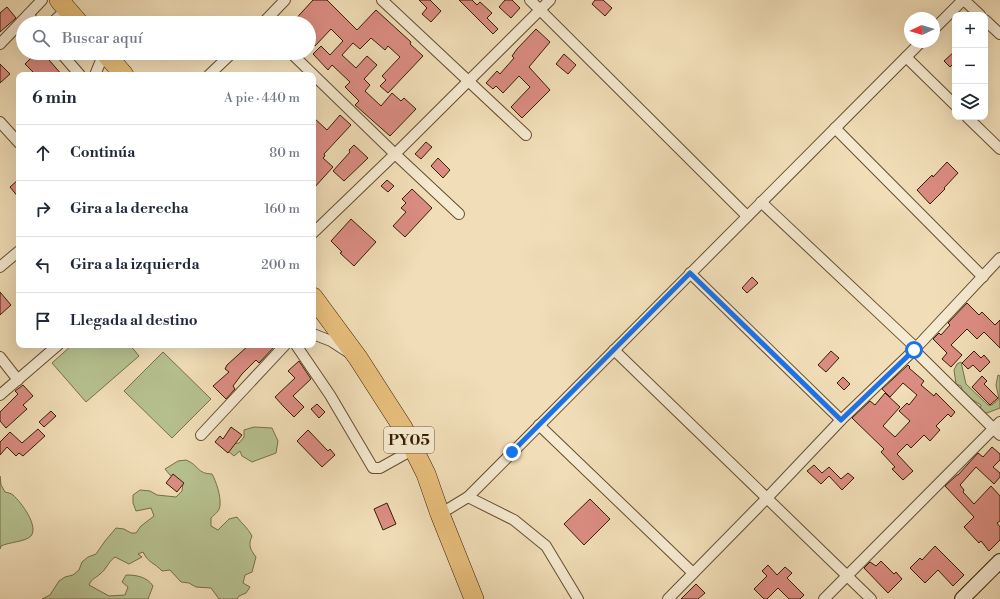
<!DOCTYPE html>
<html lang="es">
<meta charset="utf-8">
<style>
body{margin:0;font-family:"Libre Bodoni",serif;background:#f2f2f3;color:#1f2937}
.controls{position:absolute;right:12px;top:12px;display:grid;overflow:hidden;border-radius:8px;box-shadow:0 4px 16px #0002}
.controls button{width:36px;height:36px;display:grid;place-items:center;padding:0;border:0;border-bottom:1px solid #e0e1e3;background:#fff;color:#1f2937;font:20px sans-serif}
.compass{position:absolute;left:904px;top:12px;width:36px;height:36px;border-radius:50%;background:#fff;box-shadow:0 4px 16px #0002;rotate:266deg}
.stop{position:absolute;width:12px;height:12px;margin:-9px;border:3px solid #1a73e8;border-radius:50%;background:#fff}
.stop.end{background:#1a73e8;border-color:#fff;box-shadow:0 1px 4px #0008}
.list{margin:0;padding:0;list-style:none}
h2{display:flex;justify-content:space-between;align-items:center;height:52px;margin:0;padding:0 16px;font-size:17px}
h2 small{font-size:13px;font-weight:400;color:#747a83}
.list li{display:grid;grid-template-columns:26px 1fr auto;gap:12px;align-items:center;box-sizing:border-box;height:56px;padding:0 16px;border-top:1px solid #e0e1e3}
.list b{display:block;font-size:15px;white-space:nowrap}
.list em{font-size:13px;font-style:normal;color:#747a83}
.icon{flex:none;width:22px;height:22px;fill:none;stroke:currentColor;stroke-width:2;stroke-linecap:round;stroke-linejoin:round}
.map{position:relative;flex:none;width:1000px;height:599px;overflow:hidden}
.search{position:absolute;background:#fff;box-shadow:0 4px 16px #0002;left:16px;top:16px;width:300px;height:44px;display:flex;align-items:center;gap:10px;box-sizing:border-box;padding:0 14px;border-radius:22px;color:#747a83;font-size:15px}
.panel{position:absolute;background:#fff;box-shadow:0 4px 16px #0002;left:16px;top:72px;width:300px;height:276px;border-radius:8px}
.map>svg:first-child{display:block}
</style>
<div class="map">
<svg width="1000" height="599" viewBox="0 0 1000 599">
<rect width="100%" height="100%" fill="#f1deb8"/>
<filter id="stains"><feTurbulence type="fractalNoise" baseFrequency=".005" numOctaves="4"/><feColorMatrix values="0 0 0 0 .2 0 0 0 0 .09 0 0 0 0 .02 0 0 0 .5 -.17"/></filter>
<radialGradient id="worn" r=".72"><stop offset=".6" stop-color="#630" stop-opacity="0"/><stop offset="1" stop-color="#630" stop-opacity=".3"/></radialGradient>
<g fill="#b7c291" stroke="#767049">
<path d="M72,345H130L139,356L86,402L52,363Z"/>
<path d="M163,352L211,399L172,438L124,391Z"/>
<path d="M961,362L966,384L988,405H992L999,399L996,385L998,375L1000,376V408L987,413L980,412L981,405C972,399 963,396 961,386L956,384L954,370L957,364Z"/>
<path d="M254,427L272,428L278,441L276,453L252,462L242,456L240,451L234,456L228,451L231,444L239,443L244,437V430Z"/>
<path d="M186,460C199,465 197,474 212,474C216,481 221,496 220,505C220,511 215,514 211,518V526L218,530L229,519L237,517C242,524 248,528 252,536C248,545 250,549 256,557L252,572L245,575L243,583L250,587L246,593L239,596L237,599H219L211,588L196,587L189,583L181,582L170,570L162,571C154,562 149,564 143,552L138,554L142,557L129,564L115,557C107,563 107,569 100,574C95,579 93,577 89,585L109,596L125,595L128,587L122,582L126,575C137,575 147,577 153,586L148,599H42L50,595L59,581L65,577L73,575L79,570L82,562L88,557L96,554L105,541L116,528L124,529L131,533H136L141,526L154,516L151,508L136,511L133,503V495L140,490L150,491L157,495L176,497L182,491L183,483L170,475L165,469L178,461Z"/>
<path d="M0,476L1,485L5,492C8,493 11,493 13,495C21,502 39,526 31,536C25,542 9,542 1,546L0,549Z"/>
</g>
<g fill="#dc8d83" stroke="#351e01">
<path d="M313,0H327L357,30L376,10L411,42L410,44L423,56L388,93L380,86L386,80L382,76L400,57L388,46L385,50L371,38L360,49L353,43L342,55L356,68L367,56L377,65L364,79L370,85L365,91L381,106L392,93L401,101L404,98L416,109L390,136L355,105L359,101L345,87L350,82L332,65L328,70L313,54L321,46L330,55L343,41L331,29L315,46L309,40V23H292Z"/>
<path d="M419,0H430L441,11L431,22L422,14L427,8Z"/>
<path d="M459,0H472L477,5L480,2L492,13L487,18L498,29L493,34Z"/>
<path d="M505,0H512L520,8L511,18L499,7Z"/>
<path d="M595,0H603L612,8L605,16L592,4Z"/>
<path d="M7,7L16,18L0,32V13Z"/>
<path d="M536,29L550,42L529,67L550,90L522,118L511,107L530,87L519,76L503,93L496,86L493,89L486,83L497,71L500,74L514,58L512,56L517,49Z"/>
<path d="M955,51V62L950,67L944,61Z"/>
<path d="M36,53H43L62,75H36L25,64Z"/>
<path d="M564,54L576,65L568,74L556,64Z"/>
<path d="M0,64L10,74L0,83Z"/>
<path d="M340,115L351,125L324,154L325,156L323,158L333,167L313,189V169L316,166L313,163V117L327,130Z"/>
<path d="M426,142L432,147L421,159L415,154Z"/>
<path d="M354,145L368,158L344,181L333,171L350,152L349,150Z"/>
<path d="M438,158L450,170L443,178L431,166Z"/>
<path d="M947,162L958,173L944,188L945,189L930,204L917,190L932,175L933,177Z"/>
<path d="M19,179V198L10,187Z"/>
<path d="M387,180L394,186L388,192L381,186Z"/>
<path d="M412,189L432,208L405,237L393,226L406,212L401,208L406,203L402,199Z"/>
<path d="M351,219L376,242L354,266L340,253L342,252L331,241Z"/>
<path d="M752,277L758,283L747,293L742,288Z"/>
<path d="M0,292L11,305L0,315Z"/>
<path d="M967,303L979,315L982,312L995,325L1000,320V348L984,332L977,339L967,329L951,345L962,355L951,367L942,359L947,353L933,339L939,333L941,335L950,325L948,323Z"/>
<path d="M249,345L275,346L259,363L256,360L242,374L233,386L235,389L226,399L213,386L229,372L225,369L227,365Z"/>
<path d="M831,351L839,358L826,372L818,365Z"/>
<path d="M974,351L981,358L984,355L990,362L980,372L973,365L968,369L962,363Z"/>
<path d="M299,361L311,379L293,396L304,407L294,417L284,407L275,397L295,378L288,371Z"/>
<path d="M908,365L910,367L909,368L924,381L921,385L934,396L936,393L955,412L951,417L948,414L936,426L940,430L930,441L924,435L911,448L907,444L897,454L913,471L903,480L892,469L895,467L881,452L884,449L852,418L870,401L875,405L885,393L900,407L883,426L895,437L910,421L899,411L907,403L909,405L917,395L903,383L890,397L882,389Z"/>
<path d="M982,376L987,381L984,384L998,398L990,405L972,387Z"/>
<path d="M843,377L850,384L844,390L837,383Z"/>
<path d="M23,385L33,396L23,405L27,409L6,428L0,421V412L18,394L15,391Z"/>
<path d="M317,404L325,412L319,418L311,409Z"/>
<path d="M51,411L56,416L44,427L39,422Z"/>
<path d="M231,427L242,435L228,453L215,442L220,436L223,439Z"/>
<path d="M38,429L45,436L23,456L19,453L16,456L7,447L0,455V442L10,432L22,443Z"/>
<path d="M308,430L328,451L330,449L335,455L322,467L297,441Z"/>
<path d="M992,447L1000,454V460L993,467L1000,473V477L994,484L976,467L960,485L964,490L963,492L974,504L991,486L1000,496V521L997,523L1000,527V540L989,551L981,541L979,543L964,527L974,517L945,486L957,475H958L978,453L983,457Z"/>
<path d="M814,465L822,473L829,467L841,479L848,473L854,478L842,490L829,476L821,484L807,471Z"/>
<path d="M173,474L184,483L177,492L166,483Z"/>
<path d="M590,499L610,519L584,545L564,524Z"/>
<path d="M387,503L396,524L383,530L374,509Z"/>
<path d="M935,546L964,575L953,586L938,570L925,583L910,568L920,558L922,560Z"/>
<path d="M881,561L894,574L896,572L902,579L888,593L864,568L870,562L876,566Z"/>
<path d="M768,565L777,575L785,567L792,573L787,578L804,595L800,599H789L778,588L767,599H764L754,589L767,576L762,571Z"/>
<path d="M696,584L705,593L698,599H681Z"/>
</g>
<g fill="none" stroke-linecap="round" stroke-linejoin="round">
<defs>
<g id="street">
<path d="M382,0L526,135"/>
<path d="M530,0L747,216"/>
<path d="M964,0L980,15"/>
<path d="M28,15L35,23"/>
<path d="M985,20L1000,34"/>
<path d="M52,23L67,9"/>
<path d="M263,23L285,0"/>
<path d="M934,29L963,0"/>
<path d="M0,44L42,0"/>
<path d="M61,53L80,75"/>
<path d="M291,53L395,154L459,214"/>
<path d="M906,57L955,105"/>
<path d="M95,75L104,53"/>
<path d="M209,75L232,53"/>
<path d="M967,117L1000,149"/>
<path d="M0,122L19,143"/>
<path d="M835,128L983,277"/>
<path d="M761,202L916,348"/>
<path d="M313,233L395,154L550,0"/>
<path d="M0,267L19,251"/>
<path d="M690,273L841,420"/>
<path d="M313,334L331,341L348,352"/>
<path d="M296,345L330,395L373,468H380L414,449"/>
<path d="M614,350L871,599"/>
<path d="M914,350L1000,435"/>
<path d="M0,357L18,380"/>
<path d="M0,395L58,345"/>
<path d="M539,425L693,573"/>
<path d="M201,435L285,345"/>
<path d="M468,497L514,520L546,546L578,599"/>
<path d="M440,514L468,497L921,42"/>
<path d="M668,599L767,498L841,420L914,350L1000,258"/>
<path d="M824,599L1000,422"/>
</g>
<path id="secondary" d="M962,599L1000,561"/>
<g id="highway">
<path d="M59,0L79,23"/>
<path d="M105,53L124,75"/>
<path d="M313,297L358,358L403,428L426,474L440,514L474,599"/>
</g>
</defs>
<use href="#street" stroke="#644e2f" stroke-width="12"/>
<use href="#secondary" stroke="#351e01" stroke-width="16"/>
<use href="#highway" stroke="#351e01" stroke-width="20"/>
<use href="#street" stroke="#f6ead1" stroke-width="10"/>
<use href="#secondary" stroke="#f6ead1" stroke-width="14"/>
<use href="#highway" stroke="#e8bf7c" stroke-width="19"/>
</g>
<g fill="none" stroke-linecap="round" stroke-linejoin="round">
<path stroke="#1a73e8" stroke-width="5" d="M512,452L690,273L841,420L914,350"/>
</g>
<g text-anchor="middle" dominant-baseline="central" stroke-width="3" stroke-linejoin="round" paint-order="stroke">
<rect fill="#f6ead1" stroke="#6f5b3f" stroke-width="1" x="384" y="427" width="50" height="26" rx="3"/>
<g font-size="15" font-weight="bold" fill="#351e01">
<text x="409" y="440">PY05</text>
</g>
</g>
<rect width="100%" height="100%" filter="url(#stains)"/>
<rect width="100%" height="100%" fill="url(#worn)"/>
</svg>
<div class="controls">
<button>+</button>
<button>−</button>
<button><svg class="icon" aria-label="layers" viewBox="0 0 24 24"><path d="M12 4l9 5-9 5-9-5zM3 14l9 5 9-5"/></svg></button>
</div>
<svg class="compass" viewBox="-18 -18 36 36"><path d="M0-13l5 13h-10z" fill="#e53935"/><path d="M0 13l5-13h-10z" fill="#747a83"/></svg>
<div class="stop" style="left:914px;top:350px"></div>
<div class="stop end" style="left:512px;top:452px"></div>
<div class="search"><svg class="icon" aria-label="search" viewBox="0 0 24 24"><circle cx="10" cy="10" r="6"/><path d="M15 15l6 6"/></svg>Buscar aquí</div>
<section class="panel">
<h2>6 min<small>A pie · 440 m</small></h2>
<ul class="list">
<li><svg class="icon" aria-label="ahead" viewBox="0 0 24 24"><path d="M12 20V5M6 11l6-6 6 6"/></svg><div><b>Continúa</b></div><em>80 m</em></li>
<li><svg class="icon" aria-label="right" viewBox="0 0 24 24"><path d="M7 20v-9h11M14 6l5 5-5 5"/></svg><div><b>Gira a la derecha</b></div><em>160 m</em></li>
<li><svg class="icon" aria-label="left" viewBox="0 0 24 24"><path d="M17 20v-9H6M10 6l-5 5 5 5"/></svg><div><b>Gira a la izquierda</b></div><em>200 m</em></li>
<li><svg class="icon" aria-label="arrive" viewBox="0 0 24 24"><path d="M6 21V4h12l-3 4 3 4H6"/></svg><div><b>Llegada al destino</b></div></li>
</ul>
</section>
</div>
